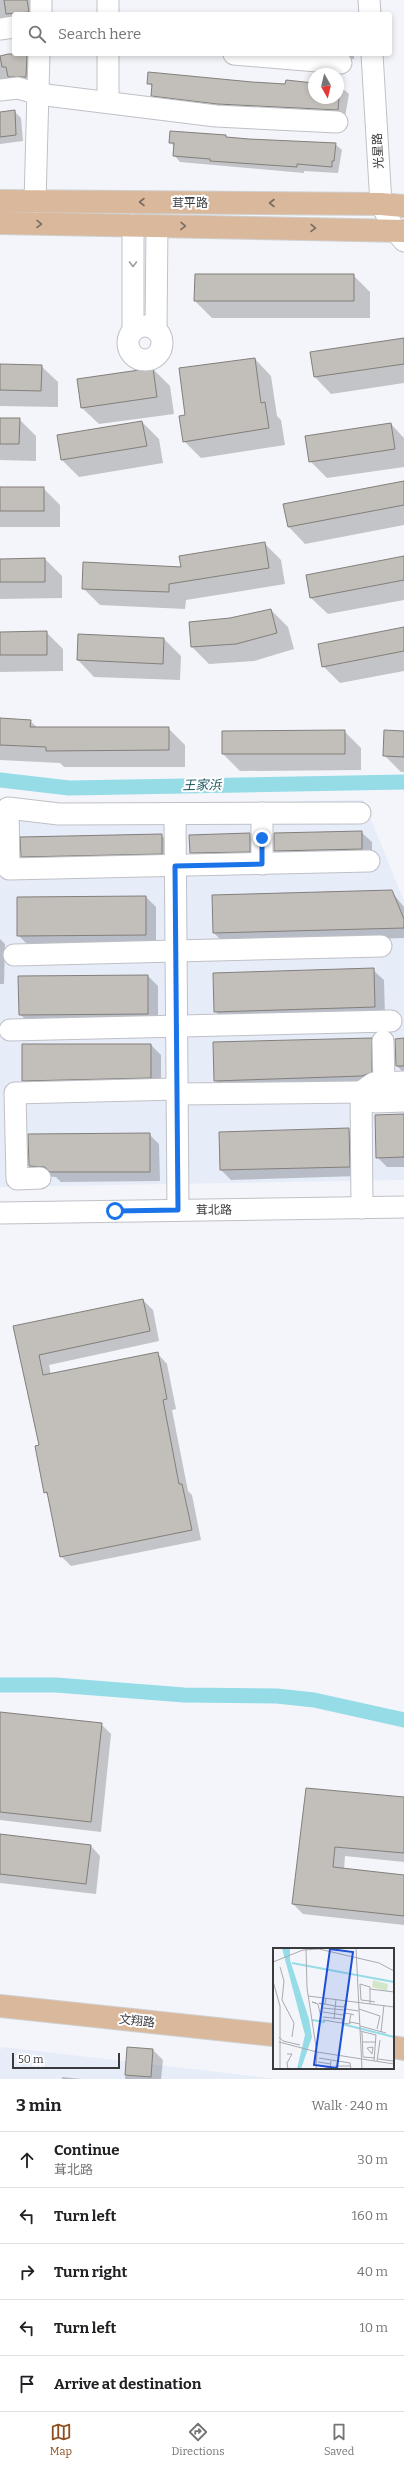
<!DOCTYPE html>
<meta charset="utf-8">
<style>
body{margin:0;font-family:Bitter,"Noto Sans SC",serif;background:#f2f2f2;color:#202124}
.compass{position:absolute;left:308px;top:68px;width:36px;height:36px;border-radius:50%;background:#fff;box-shadow:0 2px 6px #0003;rotate:172deg}
.scale{position:absolute;left:12px;bottom:10px;width:108px;box-sizing:border-box;padding-left:4px;border:2px solid #393a3c;border-top:0;font-size:11px;line-height:14px;white-space:nowrap;color:#393a3c;-webkit-text-stroke:3px #fff;paint-order:stroke}
.stop{position:absolute;width:12px;height:12px;margin:-9px;border:3px solid #1a73e8;border-radius:50%;background:#fff}
.stop.end{background:#1a73e8;border-color:#fff;box-shadow:0 1px 4px #0008}
.list{margin:0;padding:0;list-style:none}
h2{display:flex;justify-content:space-between;align-items:center;height:52px;margin:0;padding:0 16px;font-size:17px}
h2 small{font-size:13px;font-weight:400;color:#757577}
.list li{display:grid;grid-template-columns:26px 1fr auto;gap:12px;align-items:center;box-sizing:border-box;height:56px;padding:0 16px;border-top:1px solid #e0e0e0}
.list b{display:block;font-size:15px;white-space:nowrap}
.list p{margin:0;font-size:13px;white-space:nowrap;color:#757577}
.list em{font-size:13px;font-style:normal;color:#757577}
.icon{flex:none;width:22px;height:22px;fill:none;stroke:currentColor;stroke-width:2;stroke-linecap:round;stroke-linejoin:round}
.map{position:relative;flex:none;width:404px;height:2079px;overflow:hidden}
.search{position:absolute;background:#fff;box-shadow:0 2px 6px #0003;left:12px;right:12px;top:12px;height:44px;display:flex;align-items:center;gap:10px;box-sizing:border-box;padding:0 14px;border-radius:4px;color:#757577;font-size:15px}
.sheet{height:332px;background:#fff}
nav{display:flex;justify-content:space-around;align-items:center;box-sizing:border-box;height:56px;border-top:1px solid #e0e0e0;background:#fff;font-size:11px;color:#757577}
nav a{display:grid;justify-items:center;gap:2px}
nav .on{color:#904e1d}
.map>svg:first-child{display:block}
</style>
<div class="map">
<svg width="404" height="2079" viewBox="0 0 404 2079">
<rect width="100%" height="100%" fill="#f3f5fa"/>
<g fill="#e7ecf9">
<path d="M0,798L63,805L363,800L404,901V1180L0,1187Z"/>
<path d="M3,2047L278,2079H0V2050Z"/>
</g>
<g fill="#0003">
<path d="M0,0H31L33,14H14V22L0,27Z"/>
<path d="M28,54L34,60L33,83L0,88V56Z"/>
<path d="M299,54H354V59Z"/>
<path d="M149,73L198,77L200,79L314,86V98H338V87L342,88L349,94L345,117L159,102L152,95L153,87L148,83Z"/>
<path d="M14,111L21,118L23,141L0,144V113Z"/>
<path d="M225,136L228,138L335,144L342,150L338,173L304,171V173L180,162L174,155V146L170,142Z"/>
<path d="M353,275L370,292V318H212L195,301Z"/>
<path d="M404,339V383L331,394L315,377Z"/>
<path d="M255,359L271,376L277,416L281,420L285,445L201,458L184,441L187,416Z"/>
<path d="M0,365L41,366L58,382V407L0,406Z"/>
<path d="M153,369L170,386L174,414L99,424L82,408Z"/>
<path d="M0,419H19L36,436V461L0,460Z"/>
<path d="M142,422L159,439L163,463L79,477L62,460Z"/>
<path d="M391,424L404,438V467L327,478L310,461Z"/>
<path d="M404,483V525L305,544L289,527Z"/>
<path d="M0,488H43L60,505V527H0Z"/>
<path d="M264,543L281,560L285,584L186,600L185,609L100,605L83,588L182,568Z"/>
<path d="M404,557V600L328,614L311,598Z"/>
<path d="M45,559L62,576V598L0,599V560Z"/>
<path d="M271,610L288,627L294,649L254,661L209,664L192,647L230,619Z"/>
<path d="M404,628V671L340,683L323,666Z"/>
<path d="M46,632L63,649V671L0,672V633Z"/>
<path d="M164,639L181,656L180,680L94,677L78,660Z"/>
<path d="M0,719L30,721L38,728H168L185,745V767H64L60,763L0,760Z"/>
<path d="M344,731L361,748V770L240,771L223,754Z"/>
<path d="M404,732V772H401L384,755Z"/>
<path d="M361,832L372,842V859L285,861L275,851Z"/>
<path d="M250,834L260,844V861L201,863L191,853Z"/>
<path d="M161,835L172,845V863L32,866L22,856Z"/>
<path d="M391,891L404,907V938L224,943L214,933Z"/>
<path d="M146,897L156,907V945H28L18,935Z"/>
<path d="M0,939L5,944L4,984H0Z"/>
<path d="M373,970L384,980L385,1017L225,1021L215,1011Z"/>
<path d="M148,976L158,986V1023L30,1024L20,1014Z"/>
<path d="M371,1039L382,1049L381,1082L225,1090L215,1080Z"/>
<path d="M404,1039V1073L397,1066L396,1040Z"/>
<path d="M151,1045L161,1055V1087L33,1090L23,1080Z"/>
<path d="M404,1115V1167H387L377,1157Z"/>
<path d="M348,1129L358,1139L359,1176L231,1180L221,1170Z"/>
<path d="M149,1134L159,1144L160,1181L61,1182L56,1177L40,1176L30,1166L29,1135Z"/>
<path d="M143,1300L153,1310L159,1341L49,1365L51,1375L157,1353L167,1364L176,1409L172,1410L188,1491L192,1495L201,1540L71,1566L61,1556L49,1496L45,1492L40,1446L14,1327Z"/>
<path d="M0,1713L101,1724L111,1734L101,1832L0,1820Z"/>
<path d="M307,1789L404,1798V1862L345,1856L344,1870L404,1876V1925L303,1914L293,1904Z"/>
<path d="M0,1835L90,1845L100,1856L96,1894L0,1883Z"/>
<path d="M128,2048L153,2050L163,2060L161,2079H125Z"/>
<path d="M62,2077L82,2079H62Z"/>
</g>
<g fill="none" stroke-linecap="round" stroke-linejoin="round">
<g stroke="#95dce6" stroke-width="15">
<path d="M0,780L69,788L404,782"/>
<path d="M0,1685H56L184,1695L277,1696L314,1700L404,1720"/>
</g>
</g>
<g fill="#c2beba" stroke="#837f7b">
<path d="M4,0H27L29,12L6,14Z"/>
<path d="M8,54H27L26,77H8L6,67H2L0,56Z"/>
<path d="M148,72L252,82L285,84L286,80L314,83V98H339L338,110L217,104L151,96L152,84H147Z"/>
<path d="M15,110L16,135L0,137V112Z"/>
<path d="M170,131L226,135V137L249,139L336,143L334,161H332V167L297,164V167L210,161V159L173,156L174,143H169Z"/>
<path d="M195,274H354V301H194Z"/>
<path d="M404,338V364L314,377L310,352Z"/>
<path d="M255,358L261,403L265,402L269,428L183,442L179,416L185,415L179,368Z"/>
<path d="M0,364L42,365L41,391L0,390Z"/>
<path d="M153,368L157,397L81,408L77,379Z"/>
<path d="M0,418H20L19,444H0Z"/>
<path d="M142,421L147,446L61,460L57,435Z"/>
<path d="M391,423L395,449L309,462L305,436Z"/>
<path d="M404,481V505L288,527L283,504Z"/>
<rect x="0" y="487" width="44" height="24"/>
<path d="M265,542L269,568L169,584V592L82,589L83,562L181,567L179,556Z"/>
<path d="M404,556V580L310,598L306,575Z"/>
<path d="M45,558V582H0V559Z"/>
<path d="M271,609L277,633L236,644L191,647L189,622L230,618Z"/>
<path d="M404,627V651L322,667L318,644Z"/>
<path d="M47,631V655H0V632Z"/>
<path d="M78,634L164,638L163,664L77,660Z"/>
<path d="M0,718L31,720L30,727H169V750L46,751V747L0,745Z"/>
<path d="M345,730V754H222V731Z"/>
<path d="M384,730L404,731V757L383,756Z"/>
<path d="M362,831V849L274,851V833Z"/>
<path d="M250,833V852L190,853L189,835Z"/>
<path d="M162,834V854L21,857L20,837Z"/>
<path d="M392,890L404,919V928L213,933L212,895Z"/>
<path d="M146,896V935L17,936V897Z"/>
<path d="M374,968L375,1007L214,1012L213,973Z"/>
<path d="M148,975V1014L19,1015L18,976Z"/>
<path d="M372,1038V1072L362,1076L214,1081L213,1042Z"/>
<path d="M404,1038V1066H396L395,1039Z"/>
<path d="M22,1044H151V1078L22,1081Z"/>
<path d="M404,1114V1157L376,1158L375,1115Z"/>
<path d="M349,1128L350,1167L220,1170L219,1132Z"/>
<path d="M150,1133V1172H50L45,1167L29,1166L28,1134Z"/>
<path d="M143,1299L150,1331L39,1355L43,1375L158,1352L167,1399L163,1400L179,1484H182L192,1530L60,1557L47,1492L44,1493L35,1446L39,1445L13,1326Z"/>
<path d="M0,1712L102,1723L91,1822L0,1812Z"/>
<path d="M306,1788L404,1797V1853L335,1847L333,1867L404,1875V1916L292,1904Z"/>
<path d="M0,1834L91,1845L86,1884L0,1874Z"/>
<path d="M127,2047L153,2049L151,2077L125,2075Z"/>
</g>
<g fill="none" stroke-linecap="round" stroke-linejoin="round">
<defs>
<g id="minor">
<path d="M108,0V14"/>
<path d="M369,0L370,14"/>
<path d="M41,14V0"/>
<path d="M0,29L14,27"/>
<path d="M108,54V102"/>
<path d="M234,54L341,63"/>
<path d="M372,54L381,204L394,229L404,241"/>
<path d="M0,90L18,88L38,94L216,116L337,122"/>
<path d="M35,202L39,54"/>
<circle cx="145" cy="343" r="17"/>
<path d="M156,329L157,226"/>
<path d="M133,330V225"/>
<path d="M262,813V864"/>
<path d="M360,813L59,814L8,808L9,869L369,861"/>
<path d="M175,814L178,1210"/>
<path d="M14,955L381,946"/>
<path d="M10,1030L391,1021"/>
<path d="M383,1041L384,1083"/>
<path d="M404,1082L374,1083L361,1092L375,1102L404,1101"/>
<path d="M177,1094L361,1092L362,1208"/>
<path d="M40,1178L17,1179L15,1093L177,1089"/>
<path d="M0,1213L404,1207"/>
</g>
<g id="major">
<path d="M0,201L381,204L404,206"/>
<path d="M0,223L404,231"/>
<path d="M0,2006L274,2035"/>
<path d="M393,2047L404,2049"/>
</g>
</defs>
<use href="#minor" stroke="#bfc1c6" stroke-width="23"/>
<use href="#major" stroke="#cfd0d0" stroke-width="24"/>
<use href="#minor" stroke="#fff" stroke-width="21"/>
<use href="#major" stroke="#dab89b" stroke-width="22"/>
</g>
<defs><path id="oneway-chevron" d="M-2-3.5L2.5 0L-2 3.5" fill="none" stroke-width="1.6" stroke-linecap="round" stroke-linejoin="round"/></defs>
<g stroke="#796c62">
<use href="#oneway-chevron" transform="translate(142 202) rotate(-180)"/>
<use href="#oneway-chevron" transform="translate(272 203) rotate(-180)"/>
<use href="#oneway-chevron" transform="translate(39 224) rotate(1)"/>
<use href="#oneway-chevron" transform="translate(183 226) rotate(1)"/>
<use href="#oneway-chevron" transform="translate(313 228) rotate(1)"/>
</g>
<use stroke="#9c9c9e" href="#oneway-chevron" transform="translate(133 264) rotate(90)"/>
<g fill="none" stroke-linecap="round" stroke-linejoin="round">
<path stroke="#1a73e8" stroke-width="5" d="M115,1211L178,1210L175,866L262,864V838"/>
</g>
<g text-anchor="middle" dominant-baseline="central" stroke-width="4" stroke-linejoin="round" paint-order="stroke">
<g font-size="12" fill="#393a3c" stroke="#fff">
<text transform="translate(378 151) rotate(-93)">光星路</text>
<text x="190" y="203">茸平路</text>
<text transform="translate(214 1210) rotate(-1)">茸北路</text>
<text transform="translate(137 2021) rotate(6)">文翔路</text>
</g>
<g font-size="13" font-style="italic" fill="#1b575f" stroke="#fff">
<text transform="translate(202 785) rotate(-1)">王家浜</text>
</g>
</g>
<g transform="translate(273 1948)">
<rect width="121" height="121" fill="#f3f5fa"/>
<path d="M100,32L115,36L114,43L99,39Z" fill="#d2e7ca"/>
<path d="M9,0H17V12L36,71L39,89L28,121H24L32,87Z" fill="#95dce6"/>
<path fill="none" stroke="#95dce6" stroke-width="2" d="M19,15L121,34M39,72L52,74M69,76L121,89"/>
<path fill="none" stroke="#a9aaae" stroke-width="1" d="M33,0L34,40L44,105L43,121M83,0L89,121M0,14L30,2L46,1L106,15L121,23M7,19L11,33L9,52L21,75L19,89M0,33L7,58V121M97,41L121,44M35,48L121,59M53,50L52,56L62,58M73,52L72,61L86,63M43,55L39,54L45,56L48,70M46,55L51,56H52H47ZM97,56V39L87,36L88,52L97,53L102,54M62,58L71,59L72,56M50,60L71,62M86,61L107,68L104,81M50,64L70,67M78,66L76,76L70,75L71,65L78,66L81,67M50,69L70,71L69,75L50,72M61,71L63,51M77,76V74L87,76M87,78L113,85M87,83L103,87L101,113M89,84L90,109L102,110M108,84L111,57M6,89L10,93L27,97M6,94L44,104L121,116M89,94H103M100,99L99,106L94,100ZM14,106H19L14,115L15,121M46,110L77,115L78,121M105,111L120,113M104,113L107,92M45,114L58,116M45,117L57,120L58,113M62,118H77"/>
<path fill="#1d4ed8" fill-opacity="0.15" stroke="#1d4ed8" stroke-width="2" d="M57,1L80,4L64,120L41,117Z"/>
<rect width="121" height="121" fill="none" stroke="#393a3c" stroke-width="2"/>
</g>
</svg>
<svg class="compass" viewBox="-18 -18 36 36"><path d="M0-13l5 13h-10z" fill="#e53935"/><path d="M0 13l5-13h-10z" fill="#757577"/></svg>
<div class="scale">50 m</div>
<div class="stop" style="left:115px;top:1211px"></div>
<div class="stop end" style="left:262px;top:838px"></div>
<div class="search"><svg class="icon" aria-label="search" viewBox="0 0 24 24"><circle cx="10" cy="10" r="6"/><path d="M15 15l6 6"/></svg>Search here</div>
</div>
<section class="sheet">
<h2>3 min<small>Walk · 240 m</small></h2>
<ul class="list">
<li><svg class="icon" aria-label="ahead" viewBox="0 0 24 24"><path d="M12 20V5M6 11l6-6 6 6"/></svg><div><b>Continue</b><p>茸北路</p></div><em>30 m</em></li>
<li><svg class="icon" aria-label="left" viewBox="0 0 24 24"><path d="M17 20v-9H6M10 6l-5 5 5 5"/></svg><div><b>Turn left</b></div><em>160 m</em></li>
<li><svg class="icon" aria-label="right" viewBox="0 0 24 24"><path d="M7 20v-9h11M14 6l5 5-5 5"/></svg><div><b>Turn right</b></div><em>40 m</em></li>
<li><svg class="icon" aria-label="left" viewBox="0 0 24 24"><path d="M17 20v-9H6M10 6l-5 5 5 5"/></svg><div><b>Turn left</b></div><em>10 m</em></li>
<li><svg class="icon" aria-label="arrive" viewBox="0 0 24 24"><path d="M6 21V4h12l-3 4 3 4H6"/></svg><div><b>Arrive at destination</b></div></li>
</ul>
</section>
<nav>
<a class="on"><svg class="icon" aria-label="map" viewBox="0 0 24 24"><path d="M3 6l6-2 6 2 6-2v14l-6 2-6-2-6 2zM9 4v14M15 6v14"/></svg>Map</a>
<a><svg class="icon" aria-label="directions" viewBox="0 0 24 24"><path d="M12 3l9 9-9 9-9-9zM9 14v-3h6M13 9l2 2-2 2"/></svg>Directions</a>
<a><svg class="icon" aria-label="saved" viewBox="0 0 24 24"><path d="M7 4h10v16l-5-4-5 4z"/></svg>Saved</a>
</nav>
